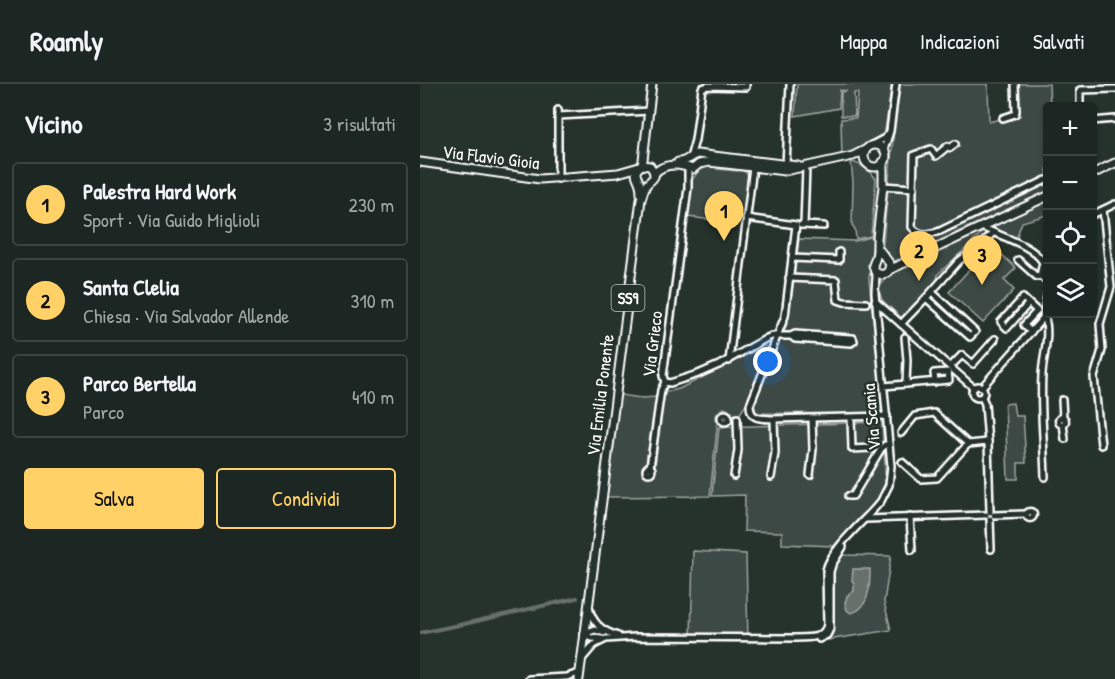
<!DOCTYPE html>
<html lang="it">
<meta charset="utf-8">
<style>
body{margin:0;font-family:"Patrick Hand",sans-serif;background:#29322f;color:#f1f3f6}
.controls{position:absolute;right:18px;top:18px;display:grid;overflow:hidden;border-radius:6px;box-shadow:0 2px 4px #0004}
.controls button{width:54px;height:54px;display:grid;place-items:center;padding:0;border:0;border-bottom:2px solid #3a4340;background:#1c2622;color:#f1f3f6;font:30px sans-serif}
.you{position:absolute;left:348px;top:278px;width:21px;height:21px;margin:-15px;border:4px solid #fff;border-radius:50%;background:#1a73e8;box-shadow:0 0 0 9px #1a73e833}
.badge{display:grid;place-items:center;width:39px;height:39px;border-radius:50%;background:#ffd166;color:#111;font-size:20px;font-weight:700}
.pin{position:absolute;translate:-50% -50px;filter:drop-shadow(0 2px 3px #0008)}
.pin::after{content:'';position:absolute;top:32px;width:21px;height:18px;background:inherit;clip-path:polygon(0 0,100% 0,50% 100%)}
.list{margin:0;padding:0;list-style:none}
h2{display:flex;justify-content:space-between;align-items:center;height:78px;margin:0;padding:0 24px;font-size:26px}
h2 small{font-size:20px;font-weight:400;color:#a0a5a5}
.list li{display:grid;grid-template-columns:39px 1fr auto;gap:18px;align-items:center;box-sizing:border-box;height:84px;margin:0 12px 12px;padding:0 12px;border:2px solid #3a4340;border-radius:6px}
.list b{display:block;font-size:22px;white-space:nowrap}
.list p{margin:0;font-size:20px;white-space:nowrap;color:#a0a5a5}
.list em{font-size:20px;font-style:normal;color:#a0a5a5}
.actions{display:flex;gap:12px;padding:18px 24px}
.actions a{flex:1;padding:14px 0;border:2px solid #ffd166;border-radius:6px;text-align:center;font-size:21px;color:#ffd166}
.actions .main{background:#ffd166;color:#111}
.icon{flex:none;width:33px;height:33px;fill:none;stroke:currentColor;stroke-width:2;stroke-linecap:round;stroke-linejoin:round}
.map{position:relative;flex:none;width:695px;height:595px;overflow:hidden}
header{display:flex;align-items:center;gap:36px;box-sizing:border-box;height:84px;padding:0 30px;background:#1c2622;border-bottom:2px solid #3a4340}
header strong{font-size:28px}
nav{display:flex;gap:33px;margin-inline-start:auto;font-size:21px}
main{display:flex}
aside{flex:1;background:#1c2622}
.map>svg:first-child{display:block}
</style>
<header>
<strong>Roamly</strong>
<nav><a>Mappa</a><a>Indicazioni</a><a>Salvati</a></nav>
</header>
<main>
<aside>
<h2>Vicino<small>3 risultati</small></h2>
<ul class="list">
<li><span class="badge">1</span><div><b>Palestra Hard Work</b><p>Sport · Via Guido Miglioli</p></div><em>230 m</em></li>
<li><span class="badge">2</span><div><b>Santa Clelia</b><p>Chiesa · Via Salvador Allende</p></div><em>310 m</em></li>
<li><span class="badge">3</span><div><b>Parco Bertella</b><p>Parco</p></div><em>410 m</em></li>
</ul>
<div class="actions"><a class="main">Salva</a><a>Condividi</a></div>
</aside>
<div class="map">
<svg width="695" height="595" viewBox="0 0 695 595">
<rect width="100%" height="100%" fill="#26332d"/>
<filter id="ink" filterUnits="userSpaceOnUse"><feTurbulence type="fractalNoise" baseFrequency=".0167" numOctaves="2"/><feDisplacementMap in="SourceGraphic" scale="12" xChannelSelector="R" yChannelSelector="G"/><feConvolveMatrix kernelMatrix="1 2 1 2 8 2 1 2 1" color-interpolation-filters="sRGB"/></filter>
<g filter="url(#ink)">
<g fill="#3e4944" stroke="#9ea4a2" stroke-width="1.5">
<path d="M377,0H472L465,46L462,52L450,57L435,73L422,75L421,35L436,34L438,9H434L435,32H421V8L427,7L420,6L419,24L375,32Z"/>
<path d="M480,0H568L569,38L583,34L600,32L599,0H629L630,22H628L627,107L475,177L467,173L462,168L472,64Z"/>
<path d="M431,78C440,79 451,87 456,95L451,152L436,155L435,145L432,141L433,98Z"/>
<path d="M287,82H297V85L317,87V84L324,87L328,91L322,139L267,133L272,96L277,89Z"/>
<path d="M627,116V131L602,138L596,155L572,144V143Z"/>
<path d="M560,148L562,149L518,190L517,196L483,235L462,216L459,207H457C463,197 469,188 481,185Z"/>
<path d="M451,153L453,154L449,195L463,330L339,329L336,328L334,321L368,237L379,155L435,157Z"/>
<path d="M579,168L596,184L584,196L594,206L563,239L529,208L556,178L563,185Z"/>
<path d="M345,262L348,265L326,320L320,330L314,333L310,331L312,328L309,326L304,324L298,328L296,332L297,344L290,412L181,413L194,310L221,314L237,313L224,391L234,392L243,309L259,305Z"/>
<path d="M593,319L595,332H603L606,379H598V395H588L585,320Z"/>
<path d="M462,338L465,381V403L458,417L439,434L418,461H420L423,471L471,472L464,518L471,546L407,556V483L414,462L362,460V448L324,447L325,411L292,412L299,343Z"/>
<path d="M273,467L326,470L328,557H271Z"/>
</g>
<path fill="#67706c" stroke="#a4a9a7" stroke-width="1.5" d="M433,485H450C450,500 450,525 431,529L427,526L425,519L427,512L434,507V500L432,496Z"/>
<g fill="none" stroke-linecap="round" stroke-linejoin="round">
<path stroke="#67706c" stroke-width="4" d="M0,549L44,540L157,514"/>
<defs>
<g id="minor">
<path d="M660,22V6L695,5"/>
<path d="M138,26V95"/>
<path d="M138,32L229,27"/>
<path d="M583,34L595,30L596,27L595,0"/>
<path d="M672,37L695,35"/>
<path d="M535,60L530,64L528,62L516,72L511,65L494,71L492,143C499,153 511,150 520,147L626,96"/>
<path d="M452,61L465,54L469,49"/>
<path d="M464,66L470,47L476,0"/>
<path d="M270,74L275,56L282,4L288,2L326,3V0"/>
<path d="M366,81L370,0"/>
<path d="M463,102L494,104"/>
<path d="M672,131L695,120"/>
<path d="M326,134L376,141L365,232L330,321C330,337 343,334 354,335L467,332"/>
<path d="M381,141L404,142"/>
<path d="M384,141L386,83"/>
<path d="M562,143C581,153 611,160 623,178L620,192L628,198"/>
<path d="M372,174L419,176V168"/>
<path d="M598,176L617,193L620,192"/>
<path d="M369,194L416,196L418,216L424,218L446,219"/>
<path d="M506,214L550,253L555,248L512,208"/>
<path d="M455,217L554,304"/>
<path d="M608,220L587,244L581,238L603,214L617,227L604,241L611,248"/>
<path d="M624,231C631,250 623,271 622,291C620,324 624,359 625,393"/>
<path d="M481,240L506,214L539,177L556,165L573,149"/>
<path d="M485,253L487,276L486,300"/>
<path d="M309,277L333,83"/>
<path d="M530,283L542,271L553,280L575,255"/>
<path d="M245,298L250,299L278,290L299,281L347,254L352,252H371L375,250L430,254H433L434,257L431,259L375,255L371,252"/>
<path d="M464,302L529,296L528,288L514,289L515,298"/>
<circle cx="558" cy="308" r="6"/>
<path d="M562,303L623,234L628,207"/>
<path d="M642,316L643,334"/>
<circle cx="305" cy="334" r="4"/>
<circle cx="642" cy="337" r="3.5"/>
<path d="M431,334L432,365L451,364"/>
<path d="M643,340L645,355"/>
<path d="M481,349L495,332L514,329L548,360"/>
<path d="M568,358L570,428"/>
<path d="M548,360L568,358L565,320L562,313"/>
<path d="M681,361L674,293L682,266L680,240L691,203L683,126"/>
<path d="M482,378L501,395L517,394L548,360"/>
<circle cx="229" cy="386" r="3"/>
<path d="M230,383L241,306L245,298L243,292L268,104V83"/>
<path d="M390,391L393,365L392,334"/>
<path d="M314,392L318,366L317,334"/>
<path d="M351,393L355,369L354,335"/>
<path d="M428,412H433L461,365L465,361H469"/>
<circle cx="610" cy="431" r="3.5"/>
<path d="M574,431L606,430"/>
<path d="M490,433L492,466"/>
<path d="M446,435L566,431"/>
<path d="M570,435L571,465"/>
<path d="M169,523C172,539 182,547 198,552"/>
<path d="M164,550L175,546L184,549"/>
<path d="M164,550L172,554L182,555"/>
<path d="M399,555L407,551L410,545V488L412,481L423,463"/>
<path d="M162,575L174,561L186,555L215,553L376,554C389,553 403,556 407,541L406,486C411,464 446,436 461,417L469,401L471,382L455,209L456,192L454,186"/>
<path d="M109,595L147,593L159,589"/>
</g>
<g id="major">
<circle cx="455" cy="72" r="11"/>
<path d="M0,78L120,95L198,89L219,83"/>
<path d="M258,78C268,78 269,72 277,70L378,82"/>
<path d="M234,90C244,78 260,80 273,85L279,80L289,78L365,87L433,72L445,66"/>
<path d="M672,90L695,79"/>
<path d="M221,110C221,107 221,104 220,101C218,92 211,89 222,81L223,76L232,0"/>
<path d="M457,163L470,180L468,188L462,191L455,188L453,181C458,169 457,167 457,154L463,102V78"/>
<path d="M469,186L628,112"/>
<path d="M159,595L221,115C223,110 224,104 227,100C234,93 238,93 230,82L222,81"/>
</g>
</defs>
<use href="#minor" stroke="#fff" stroke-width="10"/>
<use href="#major" stroke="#fff" stroke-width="11"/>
<use href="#minor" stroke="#26332d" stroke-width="5"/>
<use href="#major" stroke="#26332d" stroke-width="7"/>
</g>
</g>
<g text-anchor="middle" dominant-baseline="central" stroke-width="5" stroke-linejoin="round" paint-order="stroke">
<rect fill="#26332d" stroke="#bec2c0" stroke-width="1.5" x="191.5" y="201" width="33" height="26" rx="4.5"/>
<g font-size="16" font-weight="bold" fill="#fff">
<text x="208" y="214">SS9</text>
</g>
<g font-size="18" fill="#fff" stroke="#26332d">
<text transform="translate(71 73) rotate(7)">Via Flavio Gioia</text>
<text transform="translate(232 260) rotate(-83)">Via Grieco</text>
<text transform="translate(180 311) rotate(-83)">Via Emilia Ponente</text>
<text transform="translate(451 333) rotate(-95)">Via Scania</text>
</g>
</g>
</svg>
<div class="controls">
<button>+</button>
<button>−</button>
<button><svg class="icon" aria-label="locate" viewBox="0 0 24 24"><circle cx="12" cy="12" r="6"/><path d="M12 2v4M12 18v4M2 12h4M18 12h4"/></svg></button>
<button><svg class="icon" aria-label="layers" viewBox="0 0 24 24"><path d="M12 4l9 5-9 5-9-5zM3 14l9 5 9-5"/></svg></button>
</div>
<div class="you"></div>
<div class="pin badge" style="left:304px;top:157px">1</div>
<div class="pin badge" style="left:499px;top:197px">2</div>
<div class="pin badge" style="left:562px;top:201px">3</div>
</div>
</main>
